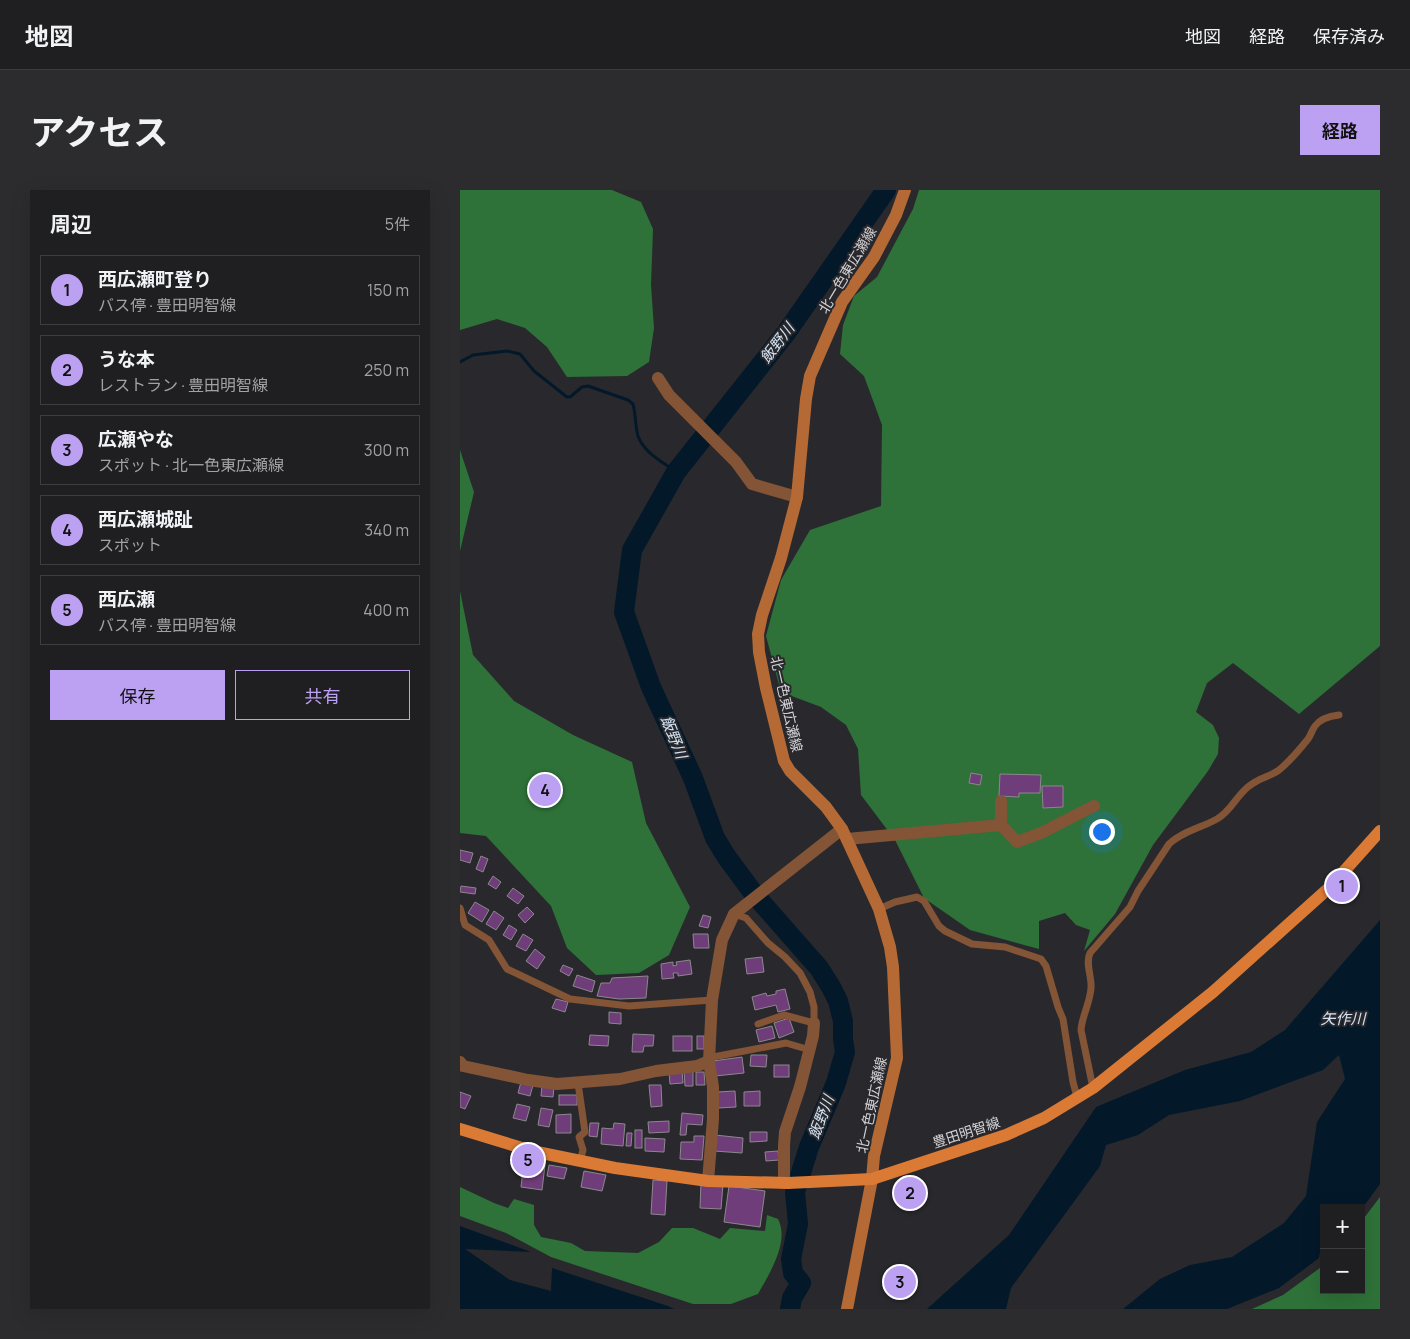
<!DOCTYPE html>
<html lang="ja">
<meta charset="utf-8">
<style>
body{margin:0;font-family:Manrope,"Noto Sans JP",sans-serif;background:#2c2c2f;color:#f1f3f6}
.controls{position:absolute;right:15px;bottom:15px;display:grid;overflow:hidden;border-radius:0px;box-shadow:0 5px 20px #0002}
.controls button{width:45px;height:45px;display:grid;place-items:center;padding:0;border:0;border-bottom:1px solid #3c3d40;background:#1f1f22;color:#f1f3f6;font:25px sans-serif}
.you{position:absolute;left:641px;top:641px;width:18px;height:18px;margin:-12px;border:4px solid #fff;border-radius:50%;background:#1a73e8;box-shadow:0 0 0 8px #1a73e833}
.badge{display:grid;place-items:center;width:32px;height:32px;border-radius:50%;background:#bca0f2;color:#111;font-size:16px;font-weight:700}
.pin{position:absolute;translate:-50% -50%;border:2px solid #fff;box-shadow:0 1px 5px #0006}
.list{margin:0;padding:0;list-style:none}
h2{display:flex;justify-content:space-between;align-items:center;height:65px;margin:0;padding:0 20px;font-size:21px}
h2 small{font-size:16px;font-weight:400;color:#a1a2a5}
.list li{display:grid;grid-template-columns:32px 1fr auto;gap:15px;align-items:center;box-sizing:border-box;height:70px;margin:0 10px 10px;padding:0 10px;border:1px solid #3c3d40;border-radius:0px}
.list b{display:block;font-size:19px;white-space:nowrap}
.list p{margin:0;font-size:16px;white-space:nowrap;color:#a1a2a5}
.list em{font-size:16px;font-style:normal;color:#a1a2a5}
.actions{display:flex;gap:10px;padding:15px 20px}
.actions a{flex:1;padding:11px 0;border:1px solid #bca0f2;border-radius:0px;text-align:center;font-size:18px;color:#bca0f2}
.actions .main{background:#bca0f2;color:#111}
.map{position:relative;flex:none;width:920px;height:1119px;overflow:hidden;border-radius:0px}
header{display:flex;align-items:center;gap:30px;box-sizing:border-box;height:70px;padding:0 25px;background:#1f1f22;border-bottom:1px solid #3c3d40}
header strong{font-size:24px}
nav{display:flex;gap:28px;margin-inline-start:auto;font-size:18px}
.intro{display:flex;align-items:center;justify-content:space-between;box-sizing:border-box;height:120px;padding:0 30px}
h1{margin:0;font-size:35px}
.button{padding:12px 22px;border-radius:0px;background:#bca0f2;color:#111;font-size:18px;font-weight:700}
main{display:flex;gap:30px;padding:0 30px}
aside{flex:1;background:#1f1f22;border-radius:0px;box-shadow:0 5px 20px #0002}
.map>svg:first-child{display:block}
</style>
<header>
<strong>地図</strong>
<nav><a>地図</a><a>経路</a><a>保存済み</a></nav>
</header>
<div class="intro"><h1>アクセス</h1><a class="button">経路</a></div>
<main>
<aside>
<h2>周辺<small>5件</small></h2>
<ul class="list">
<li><span class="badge">1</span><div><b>西広瀬町登り</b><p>バス停 · 豊田明智線</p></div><em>150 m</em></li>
<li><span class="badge">2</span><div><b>うな本</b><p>レストラン · 豊田明智線</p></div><em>250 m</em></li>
<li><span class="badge">3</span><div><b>広瀬やな</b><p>スポット · 北一色東広瀬線</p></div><em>300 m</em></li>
<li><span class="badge">4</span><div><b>西広瀬城趾</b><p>スポット</p></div><em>340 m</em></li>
<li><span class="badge">5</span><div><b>西広瀬</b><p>バス停 · 豊田明智線</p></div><em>400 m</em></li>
</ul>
<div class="actions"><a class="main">保存</a><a>共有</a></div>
</aside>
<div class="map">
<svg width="920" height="1119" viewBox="0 0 920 1119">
<rect width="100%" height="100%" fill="#29292d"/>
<g fill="#2e7239">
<path d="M0,0H152L181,12L193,39L191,95L194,138L189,172L167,186L107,187L87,157L65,138L37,129L0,140Z"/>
<path d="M459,0H920V456L839,524L773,473L747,493L736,522L753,535L759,548L758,564L748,581L693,655L655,724L624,761L630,740L616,735L605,723L579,731V759L510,740L464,708L435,650L401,605L398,559L386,535L361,517L321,502L306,446L321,390L350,340L421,316L422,235L404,186L380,164L383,135L394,106L417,87L453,19Z"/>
<path d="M0,260L14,302L0,361Z"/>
<path d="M0,401L13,465L54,511L113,545L172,572L186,633L230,717L209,765L179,783L136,785L107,758L91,716L26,646L0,643Z"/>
<path d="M0,997L34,1013L48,1018L54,1009L74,1015V1035L81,1047L111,1053L125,1061L178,1063L199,1052L212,1038H233L260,1049L270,1038L305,1041L307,1025L318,1029C330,1052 309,1084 298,1104L271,1114H233L91,1067L46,1043L0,1026Z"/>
<path d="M920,1007V1119H792L823,1105L864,1075V1100H901V1032Z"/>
</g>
<g fill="#031829">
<path d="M920,730V994L901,1020V1018H864V1048L862,1051L859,1068L819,1098L767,1119H663L700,1089L730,1075L772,1067L824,1033L846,1006L857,932L885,889L879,865L863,880L780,911L709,925L678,945L646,955L640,976L551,1098L546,1119H467L549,1045L636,917L725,880L791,862L825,840Z"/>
<path d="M0,1036L71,1062L5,1059L50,1090L91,1101L92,1078L208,1116L214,1119H0Z"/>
</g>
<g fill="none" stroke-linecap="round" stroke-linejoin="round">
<path stroke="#031829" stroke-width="3" d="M0,172L13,165L47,161L60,164L74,181L107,207H110L122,197L128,196L168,210L173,214C176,225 175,236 178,246C184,263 203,272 216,282"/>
<path stroke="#031829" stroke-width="20" d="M330,1119L332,1108L341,1093L333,1083L331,1069L338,1034L335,1002L349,957L376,893L385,862L383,849V831L378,811L371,797L359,778L294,704L266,666L255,648L233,588L191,497L164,422L172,360L216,282L326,143L426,0"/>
</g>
<g fill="#6f3d7a" stroke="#8b888c">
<path d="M511,583L522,585L520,595L509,593Z"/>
<path d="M540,584L581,585L580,603H559V607L539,606Z"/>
<path d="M582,596H603V617L583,618Z"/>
<path d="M0,660L13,663L10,673L0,670Z"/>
<path d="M21,666L28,669L23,682L16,679Z"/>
<path d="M33,686L41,692L36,699L28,694Z"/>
<path d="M1,696L16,698L15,704L0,702Z"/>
<path d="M53,698L64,706L58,714L47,706Z"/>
<path d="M15,712L29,720L22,732L8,723Z"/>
<path d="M67,717L74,724L65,733L58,725Z"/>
<path d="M34,721L44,728L36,740L26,734Z"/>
<path d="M243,725L251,727L248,738L239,736Z"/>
<path d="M49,735L57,740L51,750L43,745Z"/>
<path d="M63,744L73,750L66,761L56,756Z"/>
<path d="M233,744H248L249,758H234Z"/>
<path d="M75,759L85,767L77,779L66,771Z"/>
<path d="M302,767L304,782L287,784L285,769Z"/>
<path d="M230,770L232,784L218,786V783H213L214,788L202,789L201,774L213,772V776L217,775L216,772Z"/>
<path d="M103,775L113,779L109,786L100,781Z"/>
<path d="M117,785L135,791L132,802L113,796Z"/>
<path d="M188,786L186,808L159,809L137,806L141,793H150L152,788Z"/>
<path d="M325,799L330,819L318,822L316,815L295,820L292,807L306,803L307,806L316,804V801Z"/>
<path d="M96,809L108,812L105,822L92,818Z"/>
<path d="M149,822L161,823V834L149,833Z"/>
<path d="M329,828L334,842L319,848L314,833Z"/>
<path d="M312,836L315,848L299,852L296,840Z"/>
<path d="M173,844L194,845L193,856H184L183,862H172Z"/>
<path d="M130,845L149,846L148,856L129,855Z"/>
<rect x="213" y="846" width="19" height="15"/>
<rect x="237" y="846" width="7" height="13"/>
<path d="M291,865H307L306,877L290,876Z"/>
<path d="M282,867L284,883L255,886L253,871Z"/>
<rect x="314" y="875" width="15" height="12"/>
<path d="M222,881L223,893L210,894L209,882Z"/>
<path d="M224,881H233V896H225Z"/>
<path d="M236,882H244L245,895H236Z"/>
<path d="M61,892L73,895L70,906L58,903Z"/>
<path d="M82,895L94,897L93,907L81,906Z"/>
<path d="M189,895H201L202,916L191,917Z"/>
<path d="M275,901L276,917L258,918L257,902Z"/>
<path d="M300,901V916H284V902Z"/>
<path d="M0,902L11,906L5,919L0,917Z"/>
<rect x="99" y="905" width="18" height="10"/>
<path d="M57,914L70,917L66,931L53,928Z"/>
<path d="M81,918L93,920L89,937L78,935Z"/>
<path d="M222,923L243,925L242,935L227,934L226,945H220Z"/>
<path d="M111,924V943H96V925Z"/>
<path d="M209,931V942L189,943L188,932Z"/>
<path d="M130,933H139L137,947L129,946Z"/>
<path d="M154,933L165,934L163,956L141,954L142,938L153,939Z"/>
<rect x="175" y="940" width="7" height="18"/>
<path d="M290,942H307V951L290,952Z"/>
<path d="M167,943H172L171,956H166Z"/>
<path d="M255,945L283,948L282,963L254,961Z"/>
<path d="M234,946H244L242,970L220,969L221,952H234Z"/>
<path d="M185,948L205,949L204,962L185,961Z"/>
<path d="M318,961L319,970L306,971L305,962Z"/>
<path d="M64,972L85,975L82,1000L61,997Z"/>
<path d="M89,975L107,978L104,989L87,986Z"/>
<path d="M124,981L146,985L142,1001L121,997Z"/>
<path d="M193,990L207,991L205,1025L191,1024Z"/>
<path d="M241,992L263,994L261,1019L240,1018Z"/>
<path d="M459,994L462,1007L441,1012L438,999Z"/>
<path d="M269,996L305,1001L300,1037L264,1032Z"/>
</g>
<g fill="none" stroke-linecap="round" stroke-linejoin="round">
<g stroke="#835435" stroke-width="7">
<path d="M0,718L5,735L29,750L47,779L110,809L169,816L252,810"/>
<path d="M419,719L435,712L457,707L464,711L479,736L485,741L512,754L545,757L581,769L586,776L598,817L603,829L613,892L617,907"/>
<path d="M274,724L286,728L308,753L325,767L340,783L350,802L354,817V833L324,825L298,834"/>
<path d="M249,871L253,867L326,853L350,860"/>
<path d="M118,893L125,942L119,947L123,960L120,971"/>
<path d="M633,898L621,840C622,826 630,813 631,798C632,786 625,774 630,763L670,717L678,701L709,654C723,641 741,638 757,629C772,621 777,603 792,594C800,588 811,586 819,580C829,572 840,559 848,549C851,545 852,540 855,536C861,528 870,526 879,525"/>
</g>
<g stroke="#835435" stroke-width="12">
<path d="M198,188L209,205L276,272L292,294L337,307"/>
<path d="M541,635V611"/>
<path d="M387,649L541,635L557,652L581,643L634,616"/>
<path d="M0,872L3,876L68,890L97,894L160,889L196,881L237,876L249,871"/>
<path d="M248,991L253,929V897L249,871L252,810L262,750L274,724L382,639"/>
<path d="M324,993V956L325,942L340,897L353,846L354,833"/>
</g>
<path stroke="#b56a36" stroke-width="12" d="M387,1119L412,989L414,966L437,868L433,777L430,757L419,719L382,639L366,617L330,581L324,571L306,498L299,462L298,444L302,425L321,368L337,307L346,209L350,186L382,112L414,67L436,25L445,0"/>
<path stroke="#db7a34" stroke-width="12" d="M0,939L72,961L155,978L248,991L328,993L412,989L546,945L584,928L633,898L753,802L870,697L920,641"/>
</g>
<g text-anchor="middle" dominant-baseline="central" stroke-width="4" stroke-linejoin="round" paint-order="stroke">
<g font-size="14" fill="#d3d3d6" stroke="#29292d">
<text transform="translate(387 80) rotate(-59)">北一色東広瀬線</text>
<text transform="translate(327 514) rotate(77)">北一色東広瀬線</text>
<text transform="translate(411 915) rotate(-78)">北一色東広瀬線</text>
<text transform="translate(506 942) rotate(-18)">豊田明智線</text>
</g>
<g font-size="15" font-style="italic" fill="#d3e4f4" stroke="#29292d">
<text transform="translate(317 153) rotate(-53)">飯野川</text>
<text transform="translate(214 547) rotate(68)">飯野川</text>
<text x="883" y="828">矢作川</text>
<text transform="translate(361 927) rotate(-69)">飯野川</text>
</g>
</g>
</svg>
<div class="controls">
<button>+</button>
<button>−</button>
</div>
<div class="you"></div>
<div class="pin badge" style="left:882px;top:696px">1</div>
<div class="pin badge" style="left:450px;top:1003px">2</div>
<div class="pin badge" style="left:440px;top:1092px">3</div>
<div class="pin badge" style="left:85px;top:600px">4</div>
<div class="pin badge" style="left:68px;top:970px">5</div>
</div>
</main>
